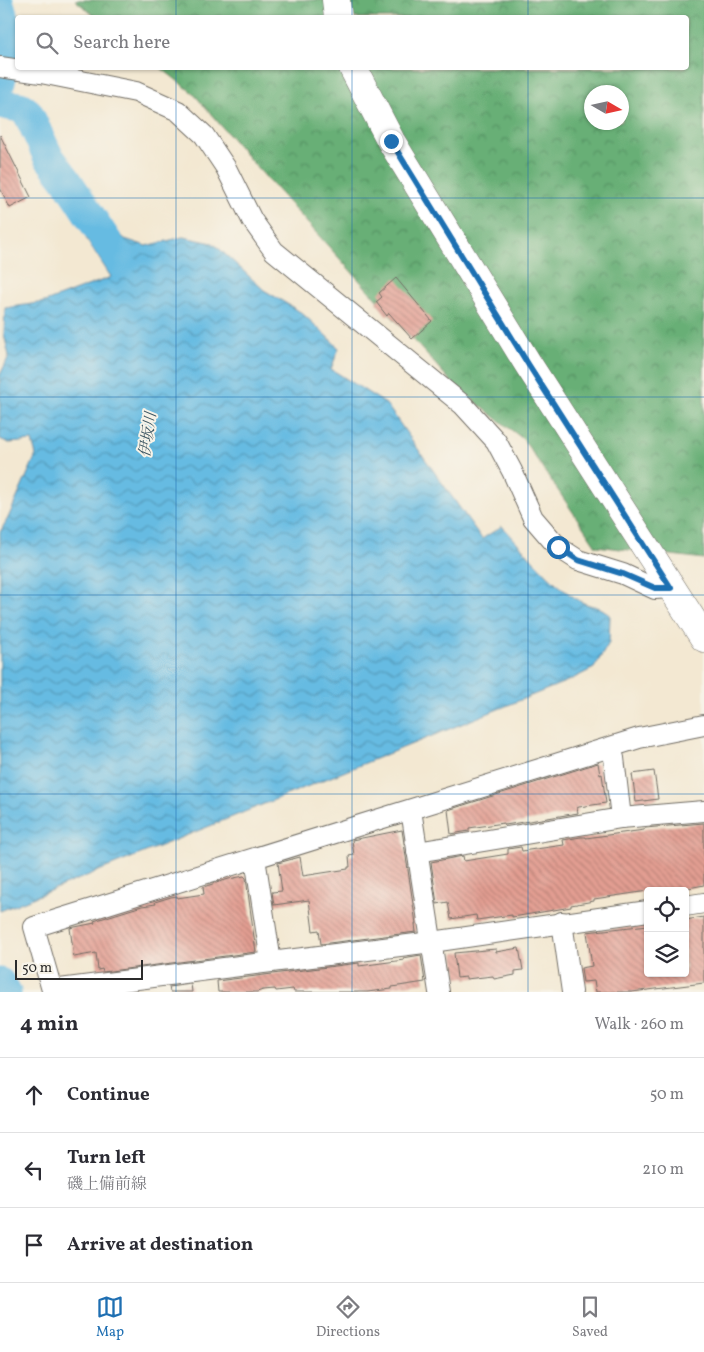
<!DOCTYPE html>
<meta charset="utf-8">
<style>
body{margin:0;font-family:Vollkorn,"Noto Serif JP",serif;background:#f2f2f3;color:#2b2b33}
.controls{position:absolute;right:15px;bottom:15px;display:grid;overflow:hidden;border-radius:5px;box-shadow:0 1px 4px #0004}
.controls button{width:45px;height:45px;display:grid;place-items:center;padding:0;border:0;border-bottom:1px solid #e1e1e2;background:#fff;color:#2b2b33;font:25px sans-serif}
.compass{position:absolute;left:584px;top:85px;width:45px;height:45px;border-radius:50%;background:#fff;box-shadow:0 1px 4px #0004;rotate:99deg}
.scale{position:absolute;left:15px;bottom:12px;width:128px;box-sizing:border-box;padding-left:5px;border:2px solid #2b2b2b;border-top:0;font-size:14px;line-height:18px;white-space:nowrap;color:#2b2b2b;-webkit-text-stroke:4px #f7f3e8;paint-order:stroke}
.stop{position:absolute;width:15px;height:15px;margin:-11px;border:4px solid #1f6fb2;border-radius:50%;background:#fff}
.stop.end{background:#1f6fb2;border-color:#fff;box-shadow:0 1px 5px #0008}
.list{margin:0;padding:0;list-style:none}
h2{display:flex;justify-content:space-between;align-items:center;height:65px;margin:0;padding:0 20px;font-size:21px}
h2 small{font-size:16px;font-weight:400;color:#7c7c81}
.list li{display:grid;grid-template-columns:32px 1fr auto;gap:15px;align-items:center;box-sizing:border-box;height:75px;padding:0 20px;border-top:1px solid #e1e1e2}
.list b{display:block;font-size:19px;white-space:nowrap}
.list p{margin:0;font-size:16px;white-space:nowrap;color:#7c7c81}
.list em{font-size:16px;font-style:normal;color:#7c7c81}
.icon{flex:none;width:28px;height:28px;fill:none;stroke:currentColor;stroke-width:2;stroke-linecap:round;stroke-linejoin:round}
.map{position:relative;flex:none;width:704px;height:992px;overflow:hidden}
.search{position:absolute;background:#fff;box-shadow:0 1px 4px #0004;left:15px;right:15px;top:15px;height:55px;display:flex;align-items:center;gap:12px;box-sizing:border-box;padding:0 18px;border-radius:5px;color:#7c7c81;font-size:19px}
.sheet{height:290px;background:#fff}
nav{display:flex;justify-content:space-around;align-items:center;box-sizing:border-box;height:70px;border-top:1px solid #e1e1e2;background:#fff;font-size:14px;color:#7c7c81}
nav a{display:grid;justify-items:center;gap:2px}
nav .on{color:#1f6fb2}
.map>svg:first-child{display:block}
</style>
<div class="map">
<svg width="704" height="992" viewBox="0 0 704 992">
<defs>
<pattern id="forest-crowns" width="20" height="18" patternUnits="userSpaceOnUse" patternTransform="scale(1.25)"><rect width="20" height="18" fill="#67af76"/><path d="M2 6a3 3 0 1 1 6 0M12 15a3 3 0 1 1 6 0" fill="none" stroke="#558f61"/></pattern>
<pattern id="water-waves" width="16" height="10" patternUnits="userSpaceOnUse" patternTransform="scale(1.25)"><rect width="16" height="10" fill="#66bbe2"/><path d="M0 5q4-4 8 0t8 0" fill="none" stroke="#5498b7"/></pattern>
<pattern id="building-back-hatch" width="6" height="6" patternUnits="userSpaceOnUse" patternTransform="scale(1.25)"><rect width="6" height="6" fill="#e39e92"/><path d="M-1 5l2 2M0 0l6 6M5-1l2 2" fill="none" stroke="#b88177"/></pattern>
</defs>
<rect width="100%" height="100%" fill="#f7f3e8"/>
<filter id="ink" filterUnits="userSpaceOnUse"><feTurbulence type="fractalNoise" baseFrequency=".02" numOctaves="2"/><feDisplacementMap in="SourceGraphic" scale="10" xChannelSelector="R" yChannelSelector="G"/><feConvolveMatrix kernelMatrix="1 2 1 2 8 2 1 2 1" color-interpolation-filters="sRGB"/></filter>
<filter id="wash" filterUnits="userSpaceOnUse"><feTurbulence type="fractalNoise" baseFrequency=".0096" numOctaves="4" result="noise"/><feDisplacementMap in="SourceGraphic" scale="20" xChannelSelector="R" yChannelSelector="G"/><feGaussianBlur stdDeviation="1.12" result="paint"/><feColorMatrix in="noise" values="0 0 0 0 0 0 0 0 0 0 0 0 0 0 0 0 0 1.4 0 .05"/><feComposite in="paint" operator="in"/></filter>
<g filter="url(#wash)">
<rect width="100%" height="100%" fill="#f3e8d2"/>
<path fill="url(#forest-crowns)" stroke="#496d50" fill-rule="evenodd" d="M75,0H704V559L596,546L523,439L455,386L253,163L193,93L161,68H686V18H97ZM592,92H622V122H592Z"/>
<path fill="url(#water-waves)" stroke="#487386" d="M105,221L125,239L146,246L183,237L213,243L264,290L302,313L339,348L331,369L386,404L482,539L502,526C525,550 551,584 580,601C591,608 601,604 610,616L609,643L594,668L570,680L0,911V532L8,518L36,455L32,441L9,443L0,439V375L9,356L4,334L5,308L45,302L111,277L86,238Z"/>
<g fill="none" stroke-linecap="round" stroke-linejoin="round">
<g stroke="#66bbe2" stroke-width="31">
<path d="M0,7C8,32 6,58 0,82"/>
<path d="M0,100L7,105L20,107L28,113L48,156L67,181L121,263"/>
<path d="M0,983L6,992"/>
</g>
</g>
<g id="blocks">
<g fill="url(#building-back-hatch)">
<path d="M0,135L31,197L10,208L0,188Z"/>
<path d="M396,278L432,321L412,339L389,313L387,316L376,302L382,297L379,293Z"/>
<path d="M598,763L600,775L602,774L606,803L579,807L577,808L578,813L505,825L504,823L469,828V831L451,834L448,810Z"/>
<path d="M654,771L658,799L636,802L632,774Z"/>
<path d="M704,823V885L673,891H648L594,899V901L571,905V907L519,916L512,917V915L477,920L476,915L451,919L448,902L437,904L431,862L463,856L464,861L508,854V849L521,847L522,851L564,845L563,840L581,837H586V838L644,830L645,828Z"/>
<path d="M402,830L416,924H415L416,932L321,944L319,930L313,931L309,900L274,905L272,892L282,891L278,863L300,857L303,876L348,869V867H350L349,856L354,855L352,840Z"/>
<path d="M244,876L246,878L256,952L103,972L102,969L98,970L96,953L74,957L70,928L95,923L94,921L142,906L156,904L155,902L171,897L177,896V898L204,894L203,887L229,879Z"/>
<path d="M704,917V983L632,992H596L594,981L583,982L581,968L592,966L587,932L648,925V973H685V920Z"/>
<path d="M519,948L523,970L515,971V975L494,979L493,976L466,979V977L457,978L454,953L496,949V952Z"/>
<path d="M421,955L425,982L392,987V989L367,992H294L293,989L276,991L275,989L263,990L257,992H218L217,981L359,963V966L404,960L403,958Z"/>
<path d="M191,984L192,992H170L169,987Z"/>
</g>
</g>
</g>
<g filter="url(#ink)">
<use href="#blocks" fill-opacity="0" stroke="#716d65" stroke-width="1"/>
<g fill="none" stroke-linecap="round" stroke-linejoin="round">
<defs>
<g id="minor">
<path d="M0,67L41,73L136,92L178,111L204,135L226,168L252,220L274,251L463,405L496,441L512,471L533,518L558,547L578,560L623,574L655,589L671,588"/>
<path d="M411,810L439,992"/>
<path d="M621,818L704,811"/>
<path d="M417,852L621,818L614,758L610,748"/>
<path d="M255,858L271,962L52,990L34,927L639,738L704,725"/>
<path d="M685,906L704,903"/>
<path d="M562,922L572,992"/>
<path d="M271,962L432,942L648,911"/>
</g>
<g id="secondary">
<path d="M336,0L338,18"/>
<path d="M353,68L391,141L528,364L704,638"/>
</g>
</defs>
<use href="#minor" stroke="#716d65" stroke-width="22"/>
<use href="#secondary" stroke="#716d65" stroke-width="29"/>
<use href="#minor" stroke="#fff" stroke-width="20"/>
<use href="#secondary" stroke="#fff" stroke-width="28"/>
</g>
</g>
<g fill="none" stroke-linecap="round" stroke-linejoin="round" filter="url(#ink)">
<path stroke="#1f6fb2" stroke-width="6" d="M391,141L528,364L671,588H655L623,574L578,560L558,547"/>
</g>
<path fill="none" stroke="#1f6fb2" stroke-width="1" stroke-opacity="0.55" d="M176,0V18M352,0V18M528,0V18M176,68V992M352,68V992M528,68V992M0,198H704M0,397H704M0,595H704M0,794H704"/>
<g text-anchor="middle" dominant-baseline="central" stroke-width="4" stroke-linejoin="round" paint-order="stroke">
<g font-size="15" font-style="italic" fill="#3d5662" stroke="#f7f3e8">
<text transform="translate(149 435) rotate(-82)">伊坂川</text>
</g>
</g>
</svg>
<div class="controls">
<button><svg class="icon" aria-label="locate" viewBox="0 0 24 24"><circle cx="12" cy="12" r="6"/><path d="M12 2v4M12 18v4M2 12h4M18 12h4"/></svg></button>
<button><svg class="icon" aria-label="layers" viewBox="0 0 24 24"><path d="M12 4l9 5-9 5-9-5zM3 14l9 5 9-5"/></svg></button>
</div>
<svg class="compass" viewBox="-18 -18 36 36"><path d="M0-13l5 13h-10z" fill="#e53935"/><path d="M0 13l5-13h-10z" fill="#7c7c81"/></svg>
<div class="scale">50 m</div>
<div class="stop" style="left:558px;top:547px"></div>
<div class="stop end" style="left:391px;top:141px"></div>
<div class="search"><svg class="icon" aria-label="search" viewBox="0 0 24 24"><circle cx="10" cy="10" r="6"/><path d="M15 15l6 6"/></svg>Search here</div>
</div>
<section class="sheet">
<h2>4 min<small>Walk · 260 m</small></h2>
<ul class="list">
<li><svg class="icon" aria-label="ahead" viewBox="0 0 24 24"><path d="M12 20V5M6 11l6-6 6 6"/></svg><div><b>Continue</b></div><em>50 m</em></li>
<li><svg class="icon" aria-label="left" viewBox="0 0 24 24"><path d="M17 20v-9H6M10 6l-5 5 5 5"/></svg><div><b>Turn left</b><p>磯上備前線</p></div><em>210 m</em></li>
<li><svg class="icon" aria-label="arrive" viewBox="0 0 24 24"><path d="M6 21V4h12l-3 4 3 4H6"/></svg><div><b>Arrive at destination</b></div></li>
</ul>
</section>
<nav>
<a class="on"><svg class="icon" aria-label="map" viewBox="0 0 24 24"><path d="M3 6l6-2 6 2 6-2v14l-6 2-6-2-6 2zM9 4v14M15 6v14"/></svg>Map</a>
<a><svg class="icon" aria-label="directions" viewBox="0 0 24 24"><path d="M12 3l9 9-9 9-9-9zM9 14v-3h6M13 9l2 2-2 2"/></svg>Directions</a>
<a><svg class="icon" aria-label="saved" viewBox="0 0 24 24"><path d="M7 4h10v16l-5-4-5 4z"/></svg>Saved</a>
</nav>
